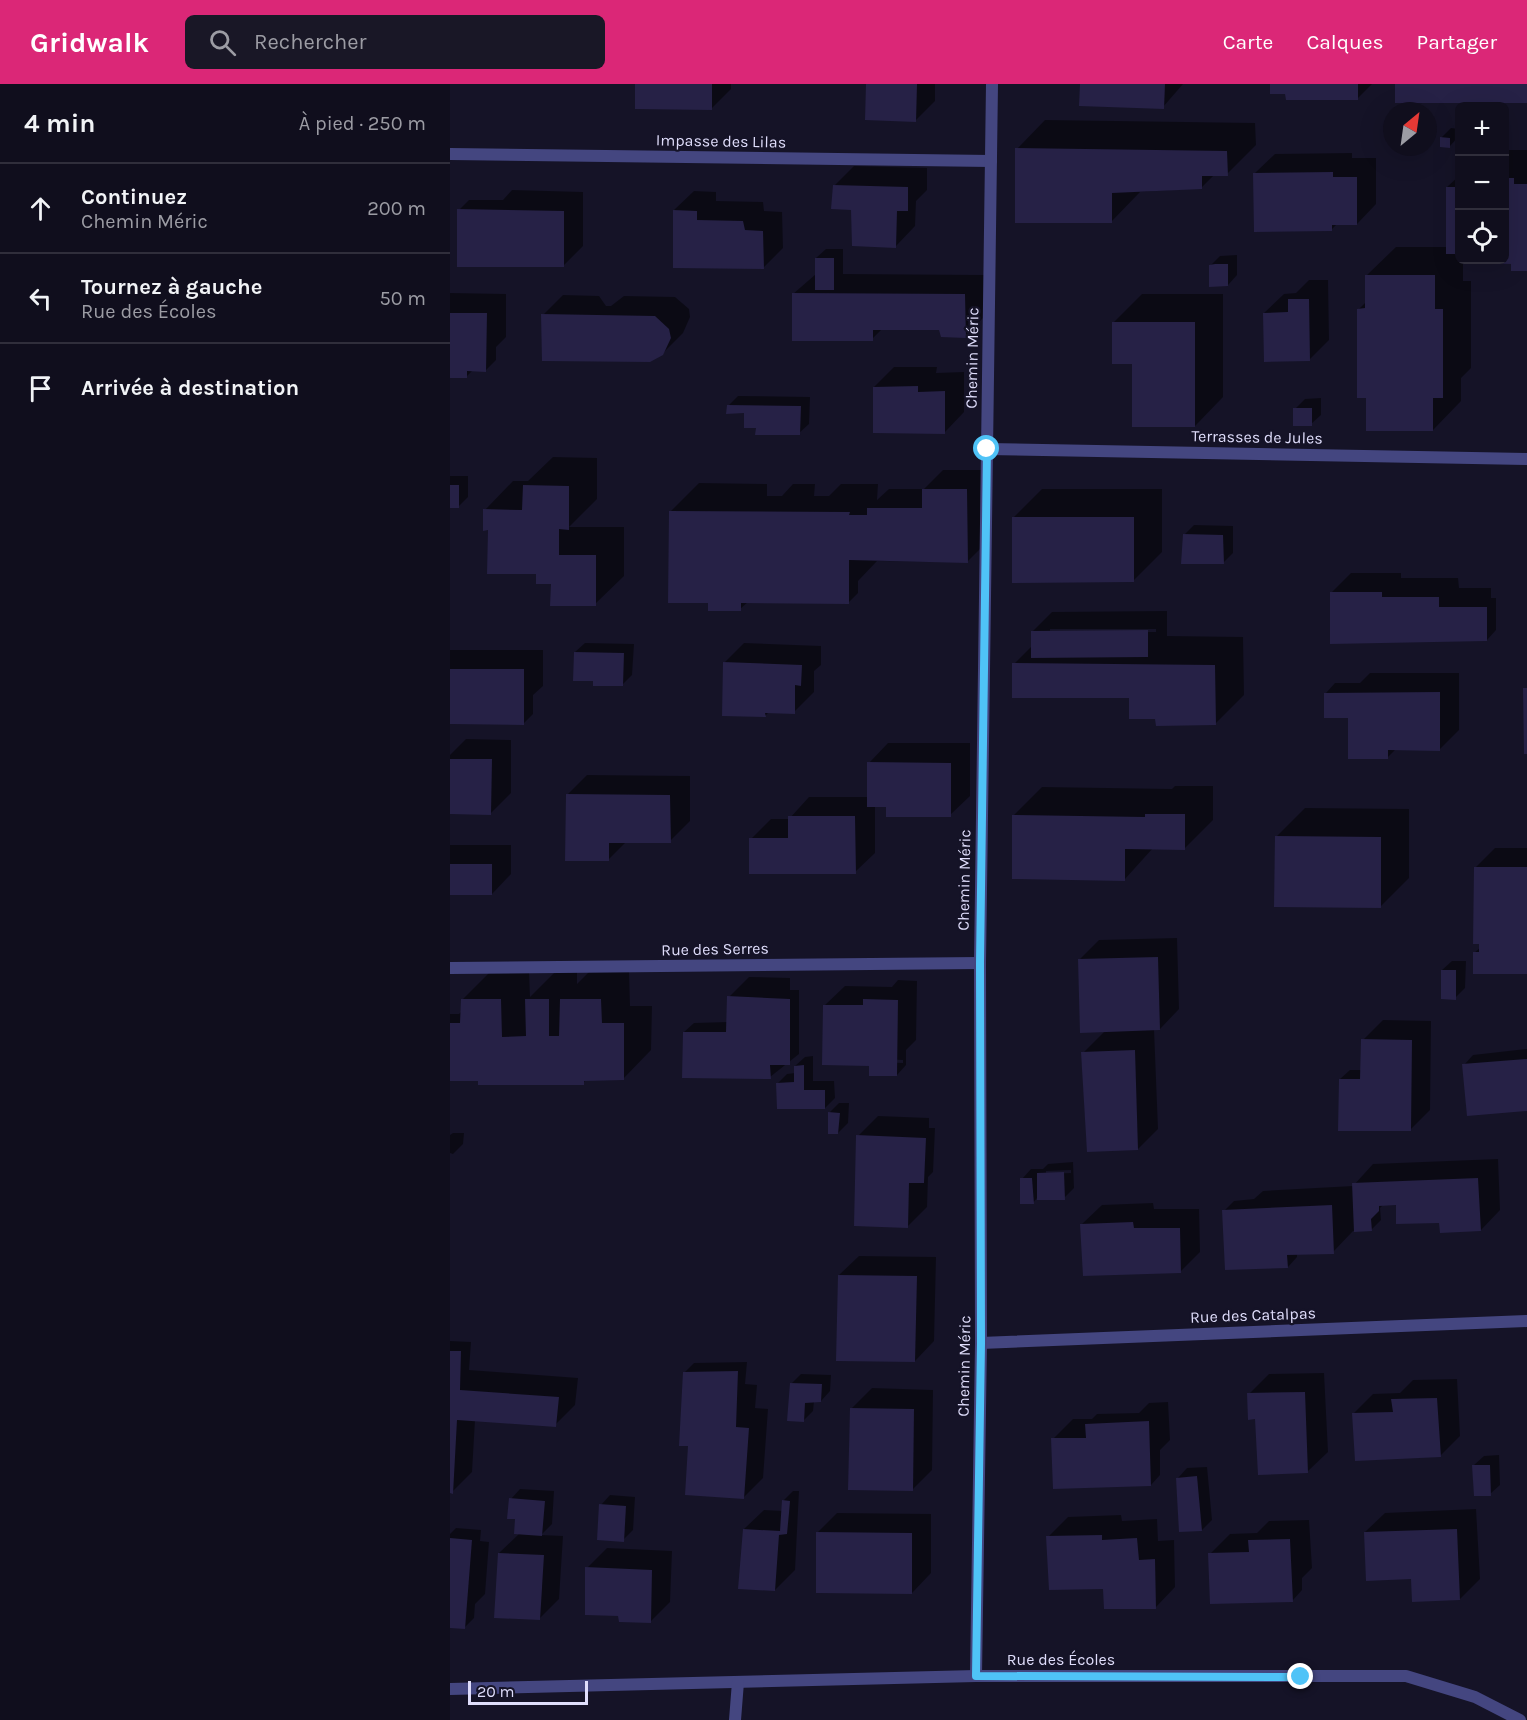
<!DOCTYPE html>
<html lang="fr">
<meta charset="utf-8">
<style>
body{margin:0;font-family:Karla,sans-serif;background:#191726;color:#f1f3f6}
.controls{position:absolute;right:18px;top:18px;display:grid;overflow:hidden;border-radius:9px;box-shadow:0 6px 24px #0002}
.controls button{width:54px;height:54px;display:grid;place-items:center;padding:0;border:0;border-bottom:2px solid #302e3b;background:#100e1d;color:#f1f3f6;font:30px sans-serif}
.compass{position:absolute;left:933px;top:18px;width:54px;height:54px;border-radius:50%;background:#100e1d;box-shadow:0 6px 24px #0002;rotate:29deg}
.scale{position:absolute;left:18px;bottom:15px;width:120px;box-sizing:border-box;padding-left:6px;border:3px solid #dfddfb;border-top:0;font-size:16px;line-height:21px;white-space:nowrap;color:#dfddfb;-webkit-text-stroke:4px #151327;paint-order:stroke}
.stop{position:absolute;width:18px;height:18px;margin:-14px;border:4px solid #4fc3f7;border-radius:50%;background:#fff}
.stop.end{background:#4fc3f7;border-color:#fff;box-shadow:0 2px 6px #0008}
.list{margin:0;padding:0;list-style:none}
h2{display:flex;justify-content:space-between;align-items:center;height:78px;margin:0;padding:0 24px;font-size:26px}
h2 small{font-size:20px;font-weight:400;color:#9c9ca4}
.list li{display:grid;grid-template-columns:39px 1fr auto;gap:18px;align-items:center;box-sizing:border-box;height:90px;padding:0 24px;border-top:2px solid #302e3b}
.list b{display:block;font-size:22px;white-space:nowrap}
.list p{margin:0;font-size:20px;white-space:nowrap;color:#9c9ca4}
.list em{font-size:20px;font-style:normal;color:#9c9ca4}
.icon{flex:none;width:33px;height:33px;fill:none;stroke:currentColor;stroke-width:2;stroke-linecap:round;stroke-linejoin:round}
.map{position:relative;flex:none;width:1077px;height:1636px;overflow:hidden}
header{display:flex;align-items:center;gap:36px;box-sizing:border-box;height:84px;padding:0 30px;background:#db2777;color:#fff}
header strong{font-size:28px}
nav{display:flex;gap:33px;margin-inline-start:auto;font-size:21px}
.search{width:420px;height:54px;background:#191726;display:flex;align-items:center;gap:15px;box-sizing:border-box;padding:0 21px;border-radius:9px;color:#9c9ca4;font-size:22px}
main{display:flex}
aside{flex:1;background:#100e1d}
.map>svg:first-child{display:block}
</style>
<header>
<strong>Gridwalk</strong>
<div class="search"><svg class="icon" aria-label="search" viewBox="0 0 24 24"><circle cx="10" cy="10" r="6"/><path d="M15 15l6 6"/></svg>Rechercher</div>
<nav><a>Carte</a><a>Calques</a><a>Partager</a></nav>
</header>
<main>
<aside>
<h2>4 min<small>À pied · 250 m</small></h2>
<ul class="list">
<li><svg class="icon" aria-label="ahead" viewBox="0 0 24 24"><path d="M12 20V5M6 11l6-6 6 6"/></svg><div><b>Continuez</b><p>Chemin Méric</p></div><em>200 m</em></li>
<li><svg class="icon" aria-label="left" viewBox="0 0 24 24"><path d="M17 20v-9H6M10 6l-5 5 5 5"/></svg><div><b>Tournez à gauche</b><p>Rue des Écoles</p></div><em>50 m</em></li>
<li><svg class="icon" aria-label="arrive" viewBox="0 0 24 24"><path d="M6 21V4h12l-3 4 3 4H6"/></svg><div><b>Arrivée à destination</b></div></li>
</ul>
</aside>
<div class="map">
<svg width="1077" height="1636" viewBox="0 0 1077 1636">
<rect width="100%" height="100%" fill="#151327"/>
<g fill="#0007" fill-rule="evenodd">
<path d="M187,0H281V5L261,25Z"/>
<path d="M418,0H485V17L465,37Z"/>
<path d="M632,0H733L713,23Z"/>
<path d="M821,0H922L907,15L837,8Z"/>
<path d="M595,36L805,39L806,61L777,90H765L751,104L690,108L661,138L567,65Z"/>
<path d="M1001,44L1009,45V52L1000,62L991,54Z"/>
<path d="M1059,66H1077V186L1063,178H1030V176H1054V71Z"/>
<path d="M902,69V74H926V120L907,140H887L881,146L805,89L825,70Z"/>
<path d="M404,82L477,84V106L466,117L465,142L446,162L402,125L384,102Z"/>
<path d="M1010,91V176H1013V197H1021V284L1011,294V317L983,346L918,312L909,225L917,217V191L946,163H997V103Z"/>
<path d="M62,106L133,108V162L113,182L9,126L19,116H53Z"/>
<path d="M244,107L266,108V117L313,118L314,127L332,128L333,164L313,184L224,126Z"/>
<path d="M376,165H393V190L534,191L535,232L515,252L490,244L432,245L422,255L343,210L366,190V174Z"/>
<path d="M787,171V191L778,201L761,181L770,172Z"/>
<path d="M859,196H878L879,256L859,276L814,229L834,210L846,209Z"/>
<path d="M0,209L56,210V253L46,263V276L36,286H23L16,293H0Z"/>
<path d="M692,210H773V313L745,342L684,279L663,239Z"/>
<path d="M113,211L149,212L156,222H161L174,212L225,213L239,225L240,233L233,249L212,270L93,231Z"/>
<path d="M444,283H487L486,289L514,288V328L495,348L424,303Z"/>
<path d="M288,312L360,313L359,340L349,349L308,342L295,328L278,322Z"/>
<path d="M871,314V331L861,340L845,325L855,315Z"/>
<path d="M103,373L147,374V415L119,443H174V492L145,520L87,488L39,445L35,426L63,397H78Z"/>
<path d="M493,386H536L537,458L517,478L427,477L408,497V509L398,519L298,518L290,525L260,518L220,428L249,399L317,400V412H332L343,400H365L364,412H379L391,400H428L427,416L439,405H474Z"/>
<path d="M0,392H18V413L8,423H0Z"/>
<path d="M592,405H712V468L683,497L564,433Z"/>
<path d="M744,441L783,442V469L773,479L734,451Z"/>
<path d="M901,489H951V494H1008L1009,504H1041V514H1046V546L1037,556L881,509Z"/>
<path d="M717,527V552L793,553L794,611L765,640L707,634L680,612L564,580L583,561V547L602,528ZM600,545H706V548H600Z"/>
<path d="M135,559L184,560L182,591L173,600L144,596L125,568Z"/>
<path d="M294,559L371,562V581L364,587V608L344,628H319L315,632L274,579Z"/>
<path d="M0,566H93V602L83,611V630L73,640L0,639Z"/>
<path d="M920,589H1009V646L990,665H946L938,673L876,609L885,599H910Z"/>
<path d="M16,655L61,656V709L41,729H0V671Z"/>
<path d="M438,659H520V712L500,731L425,721V769L405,788L301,755L321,735H339L359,713H419V679Z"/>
<path d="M137,691L240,692V737L220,757H177L158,776L117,711Z"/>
<path d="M725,702H763V736L734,765L703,764L675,795L564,731L592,703L722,705Z"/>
<path d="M855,724L959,725V794L930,823L826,753Z"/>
<path d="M0,761H61V790L42,810H0Z"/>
<path d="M1045,764H1077V888L1024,869L1031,863L1025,784Z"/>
<path d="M727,854L729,925L710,945H704L708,1045L688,1065L633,969L655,947L630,875L649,856Z"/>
<path d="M1002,877H1016L1015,904L1005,914L992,886Z"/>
<path d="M41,887H79L80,913L106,887H127V900L140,887H179L180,922H202L201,966L173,995H137L133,999L0,995V930H9L12,927V916Z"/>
<path d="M299,893L340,894V906H349V970L320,993L234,948L244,939L278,938L279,913Z"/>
<path d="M448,896L467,897L466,956L456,966V981L447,991L421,978L375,921L395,902L442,903ZM428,975L453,976V979L428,978Z"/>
<path d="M933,936L981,937L980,1026L960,1046L890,995L900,986H912L913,956Z"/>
<path d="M1077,965V1026L1014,981L1023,971Z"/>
<path d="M363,972V997H384L385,1014L375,1024L328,999L337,990L345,989V982L355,973Z"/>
<path d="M389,1019H399L398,1039L388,1049L379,1029Z"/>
<path d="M428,1032L479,1034V1044H485L483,1088L478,1093L477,1123L458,1142L408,1052Z"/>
<path d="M3,1049H14L13,1060L3,1070L0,1069V1051Z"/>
<path d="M1048,1075L1050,1126L1031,1146L991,1137L947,1120H934L930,1124L931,1136L921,1146L903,1147L883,1168L847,1170V1173L838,1183L774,1127L784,1117L804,1115L813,1107L903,1102L923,1080Z"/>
<path d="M623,1078L624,1104L614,1114H587L583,1119L572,1095L581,1085H593L598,1080ZM621,1086V1089L596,1090V1087Z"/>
<path d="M703,1119L704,1125H749L750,1168L730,1188L632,1140L652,1121Z"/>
<path d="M409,1172L486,1173L484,1257L465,1277L389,1191Z"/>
<path d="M0,1257L21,1258L19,1286L128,1294L125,1321L105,1341L25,1336L22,1388L2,1408H0Z"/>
<path d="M297,1278L295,1300L307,1301L305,1324L318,1325L313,1394L294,1413L239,1361L234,1289L244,1279Z"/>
<path d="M874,1289L878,1368L858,1387L806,1334L799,1310L819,1290Z"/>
<path d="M351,1290L381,1291L380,1307L371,1317H364L363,1327L353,1337L341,1300Z"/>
<path d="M1007,1295L1010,1352L990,1372L903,1330L923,1310L950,1309L963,1296Z"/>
<path d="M422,1304L483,1306L482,1386L462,1406L402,1324Z"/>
<path d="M718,1318L720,1356L710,1366V1391L701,1401L603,1355L623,1335H642L647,1330L689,1329L699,1319Z"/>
<path d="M1049,1371L1050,1401L1040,1410L1024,1381L1034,1372Z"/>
<path d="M757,1383L762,1436L752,1446L728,1394L737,1384Z"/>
<path d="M70,1405L104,1407L102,1440L91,1451L113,1452L109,1515L89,1535L49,1469L70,1449L61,1415Z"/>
<path d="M343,1407H349L345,1486L325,1506L294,1445L314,1426L333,1427V1417Z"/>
<path d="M160,1411L185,1413L183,1446L173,1456L151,1421Z"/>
<path d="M1026,1425L1030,1495L1010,1515L963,1493L915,1448L935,1429Z"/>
<path d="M387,1429L481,1430V1489L462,1509L368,1448Z"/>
<path d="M671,1431L672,1437L707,1435L708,1457L724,1456L725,1503L706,1523L655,1504L598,1453L618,1433Z"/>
<path d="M859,1436L862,1484L852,1494V1506L843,1516L760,1470L780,1450L807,1449L819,1437Z"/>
<path d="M6,1444L31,1446L30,1457L39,1458L35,1510L25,1520L24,1534L14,1544L0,1543V1450Z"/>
<path d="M157,1464L222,1467L220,1518L200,1538L170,1531L137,1484Z"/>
</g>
<g fill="#262146">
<path d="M185,0H262V26L185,25Z"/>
<path d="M416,0H467L466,38L415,36Z"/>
<path d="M630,0H715L714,25L629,22Z"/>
<path d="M820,0H908V16H836L835,10H820Z"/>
<rect x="945" y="0" width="132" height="19"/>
<path d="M990,53L1000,54V64L990,63Z"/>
<path d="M565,64L777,67L778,92H752V105L662,109V139H565Z"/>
<path d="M883,88V93H907V141H882V147L804,148L803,89Z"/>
<path d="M1054,94H1064V100H1077V187H1061V180L1029,179V176H1054Z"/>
<path d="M383,101L458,103V127H447L446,164L402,162L401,126L381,125Z"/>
<rect x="996" y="103" width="14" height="67"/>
<path d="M7,125L114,127V183H7Z"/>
<path d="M223,126L247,127V136L293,137L295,146L313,147L314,185L223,184Z"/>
<rect x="365" y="174" width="19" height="32"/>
<path d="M765,180H778V202L759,203V181Z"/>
<path d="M915,191H985V225H993V314H983V347H916V314H907V225L915,224Z"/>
<path d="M342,209L515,210L516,254L491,253L489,246H423V257H342Z"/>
<path d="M838,215H859L860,277L814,278L813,229L838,228Z"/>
<path d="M0,229H37L36,288L17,287V294H0Z"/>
<path d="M91,230L205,232L219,245L221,254L213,271L200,278L92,277Z"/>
<path d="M662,238H745V343H682V280H662Z"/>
<path d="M468,302V308L495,307V350L423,349V303Z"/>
<path d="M277,321L351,322L350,351H305L306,344H294V329L276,330Z"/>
<rect x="843" y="324" width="19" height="18"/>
<rect x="0" y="401" width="9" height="23"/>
<path d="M73,401L119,402V446L109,445V471H146V522H100L101,500H86V490H37L38,446L33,447V425L72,426Z"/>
<path d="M472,405H517L518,479L399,476V520L291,519V527H258V519H218L219,427L400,428L399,431H417V424H472Z"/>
<path d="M562,433H684V498L562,499Z"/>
<path d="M733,450L773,451L774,480H731Z"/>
<path d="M880,508H932V513H989V523H1037V557L880,560Z"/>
<path d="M698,546V573L581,574V547Z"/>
<path d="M124,568L174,569L173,602H143V597H123Z"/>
<path d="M273,578L352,581L351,602L345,601V630L315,629L316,633L272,632Z"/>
<path d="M562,579L765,581L766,641L706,642L705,635H679V614H562Z"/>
<path d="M0,585H74V641L0,640Z"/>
<path d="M1073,604H1077V670H1074Z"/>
<path d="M990,608V667L938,666V675H898V634H874V609Z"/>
<path d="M0,675H42L41,731L0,730Z"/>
<path d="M417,678L501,679V733H436V723H417Z"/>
<path d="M116,710L220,711L221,759H159V777H115Z"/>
<path d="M695,730H735V766L675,765V797L562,795V731L695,733Z"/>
<path d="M338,732H405L406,790H299V754H338Z"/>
<path d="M825,752L931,753V824L824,823Z"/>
<rect x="0" y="780" width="42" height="31"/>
<path d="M1024,783H1077V890H1023V868H1029V860H1023Z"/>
<path d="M708,873L710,946L630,949L628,875Z"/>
<path d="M991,886H1006V916L991,915Z"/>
<path d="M277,912L340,915V981H320L321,995L232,994L233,948H276Z"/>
<path d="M11,915H51L52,953L76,952L75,915H99V952H109L110,915H151L152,939H174V996L134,997V1001H28V997H0V939H10Z"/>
<path d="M413,915L448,916L447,992H419V982L372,981L373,921H413Z"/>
<path d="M911,955L962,956L961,1047H888L889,995H910Z"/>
<path d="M685,966L688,1066L637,1068L631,968Z"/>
<path d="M1077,975V1027L1017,1032L1012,980Z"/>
<path d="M354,981V1006H375V1025H327L326,999L344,998V982Z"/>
<path d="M378,1028L390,1029L388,1050H378Z"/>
<path d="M406,1051L476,1054L474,1099H459L458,1144L404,1142Z"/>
<path d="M614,1088L615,1116H587V1089Z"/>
<path d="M570,1094H582L584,1120H570Z"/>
<path d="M1028,1094L1031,1147L990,1149L989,1139L946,1140V1121L929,1122V1127L921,1135L922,1147L904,1148L902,1099Z"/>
<path d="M882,1121L884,1170L837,1171L838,1184L775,1186L772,1126Z"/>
<path d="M683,1138L684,1144H730L731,1189L633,1192L630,1140Z"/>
<path d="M388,1191L467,1192L465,1278L386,1277Z"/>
<path d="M0,1267H11L10,1306L109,1313L106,1343L7,1336L3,1410L0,1409Z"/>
<path d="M288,1287L286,1343L299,1344L294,1415L235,1411L238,1362H229L233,1288Z"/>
<path d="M340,1299L372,1300L371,1318L355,1319L354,1338L337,1337Z"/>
<path d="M855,1308L858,1389L808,1391L805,1335L798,1336L797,1309Z"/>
<path d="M987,1314L991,1373L905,1377L902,1329L943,1328L941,1315Z"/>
<path d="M400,1324L464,1325L463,1407L398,1406Z"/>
<path d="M699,1337L701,1402L603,1405L601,1354H636L635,1340Z"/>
<path d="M1022,1381H1040L1041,1412H1024Z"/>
<path d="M747,1392L752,1447L729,1448L726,1394Z"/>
<path d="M59,1414L95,1417L92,1452L64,1450L65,1435H57Z"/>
<path d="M332,1416L340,1417L339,1429L337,1450L329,1451L325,1507L288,1505L293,1445L330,1447Z"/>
<path d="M149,1420L176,1422L174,1458L147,1456Z"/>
<path d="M1007,1445L1010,1516L962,1518L961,1495L916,1497L914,1448Z"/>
<path d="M366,1448L462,1449V1510L366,1509Z"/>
<path d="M652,1451V1456L687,1454L689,1476L705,1475L706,1525H654L653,1505L599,1506L596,1452Z"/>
<path d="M0,1454L22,1456L15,1545L0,1544Z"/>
<path d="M840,1455L843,1518L760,1520L758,1469L799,1468L798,1456Z"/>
<path d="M48,1469L94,1471L90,1536L44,1534Z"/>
<path d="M135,1483L202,1486L201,1539L169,1538L168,1532L135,1531Z"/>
</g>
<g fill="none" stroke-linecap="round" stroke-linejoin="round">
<g stroke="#444680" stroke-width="12">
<path d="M0,70L541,77"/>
<path d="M537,365L1077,375"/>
<path d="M0,884L530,879"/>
<path d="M531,1259L1077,1237"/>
<path d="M526,1592L531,1259L530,879L542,0"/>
<path d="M0,1605L526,1592H956L1025,1613L1070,1636"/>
<path d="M285,1636L288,1598"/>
</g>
</g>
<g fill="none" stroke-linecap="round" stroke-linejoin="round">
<path stroke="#4fc3f7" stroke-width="8" d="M537,365L530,879L531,1259L526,1592L851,1593"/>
</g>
<g text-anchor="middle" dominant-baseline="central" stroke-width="4.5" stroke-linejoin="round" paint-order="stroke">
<g font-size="16" fill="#dfddfb" stroke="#151327">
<text transform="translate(271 57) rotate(1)">Impasse des Lilas</text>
<text transform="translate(522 274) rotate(-89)">Chemin Méric</text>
<text transform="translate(807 353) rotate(1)">Terrasses de Jules</text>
<text transform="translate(514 796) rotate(-89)">Chemin Méric</text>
<text transform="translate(265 865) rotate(-1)">Rue des Serres</text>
<text transform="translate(803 1231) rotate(-2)">Rue des Catalpas</text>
<text transform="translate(514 1282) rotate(-89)">Chemin Méric</text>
<text x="611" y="1575">Rue des Écoles</text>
</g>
</g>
</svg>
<div class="controls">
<button>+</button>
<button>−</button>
<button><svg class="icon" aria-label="locate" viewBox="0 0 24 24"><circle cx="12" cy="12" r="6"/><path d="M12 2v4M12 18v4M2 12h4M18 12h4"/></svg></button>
</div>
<svg class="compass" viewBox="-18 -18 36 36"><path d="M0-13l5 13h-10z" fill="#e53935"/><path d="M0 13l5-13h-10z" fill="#9c9ca4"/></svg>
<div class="scale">20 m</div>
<div class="stop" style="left:537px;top:365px"></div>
<div class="stop end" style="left:851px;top:1593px"></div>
</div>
</main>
